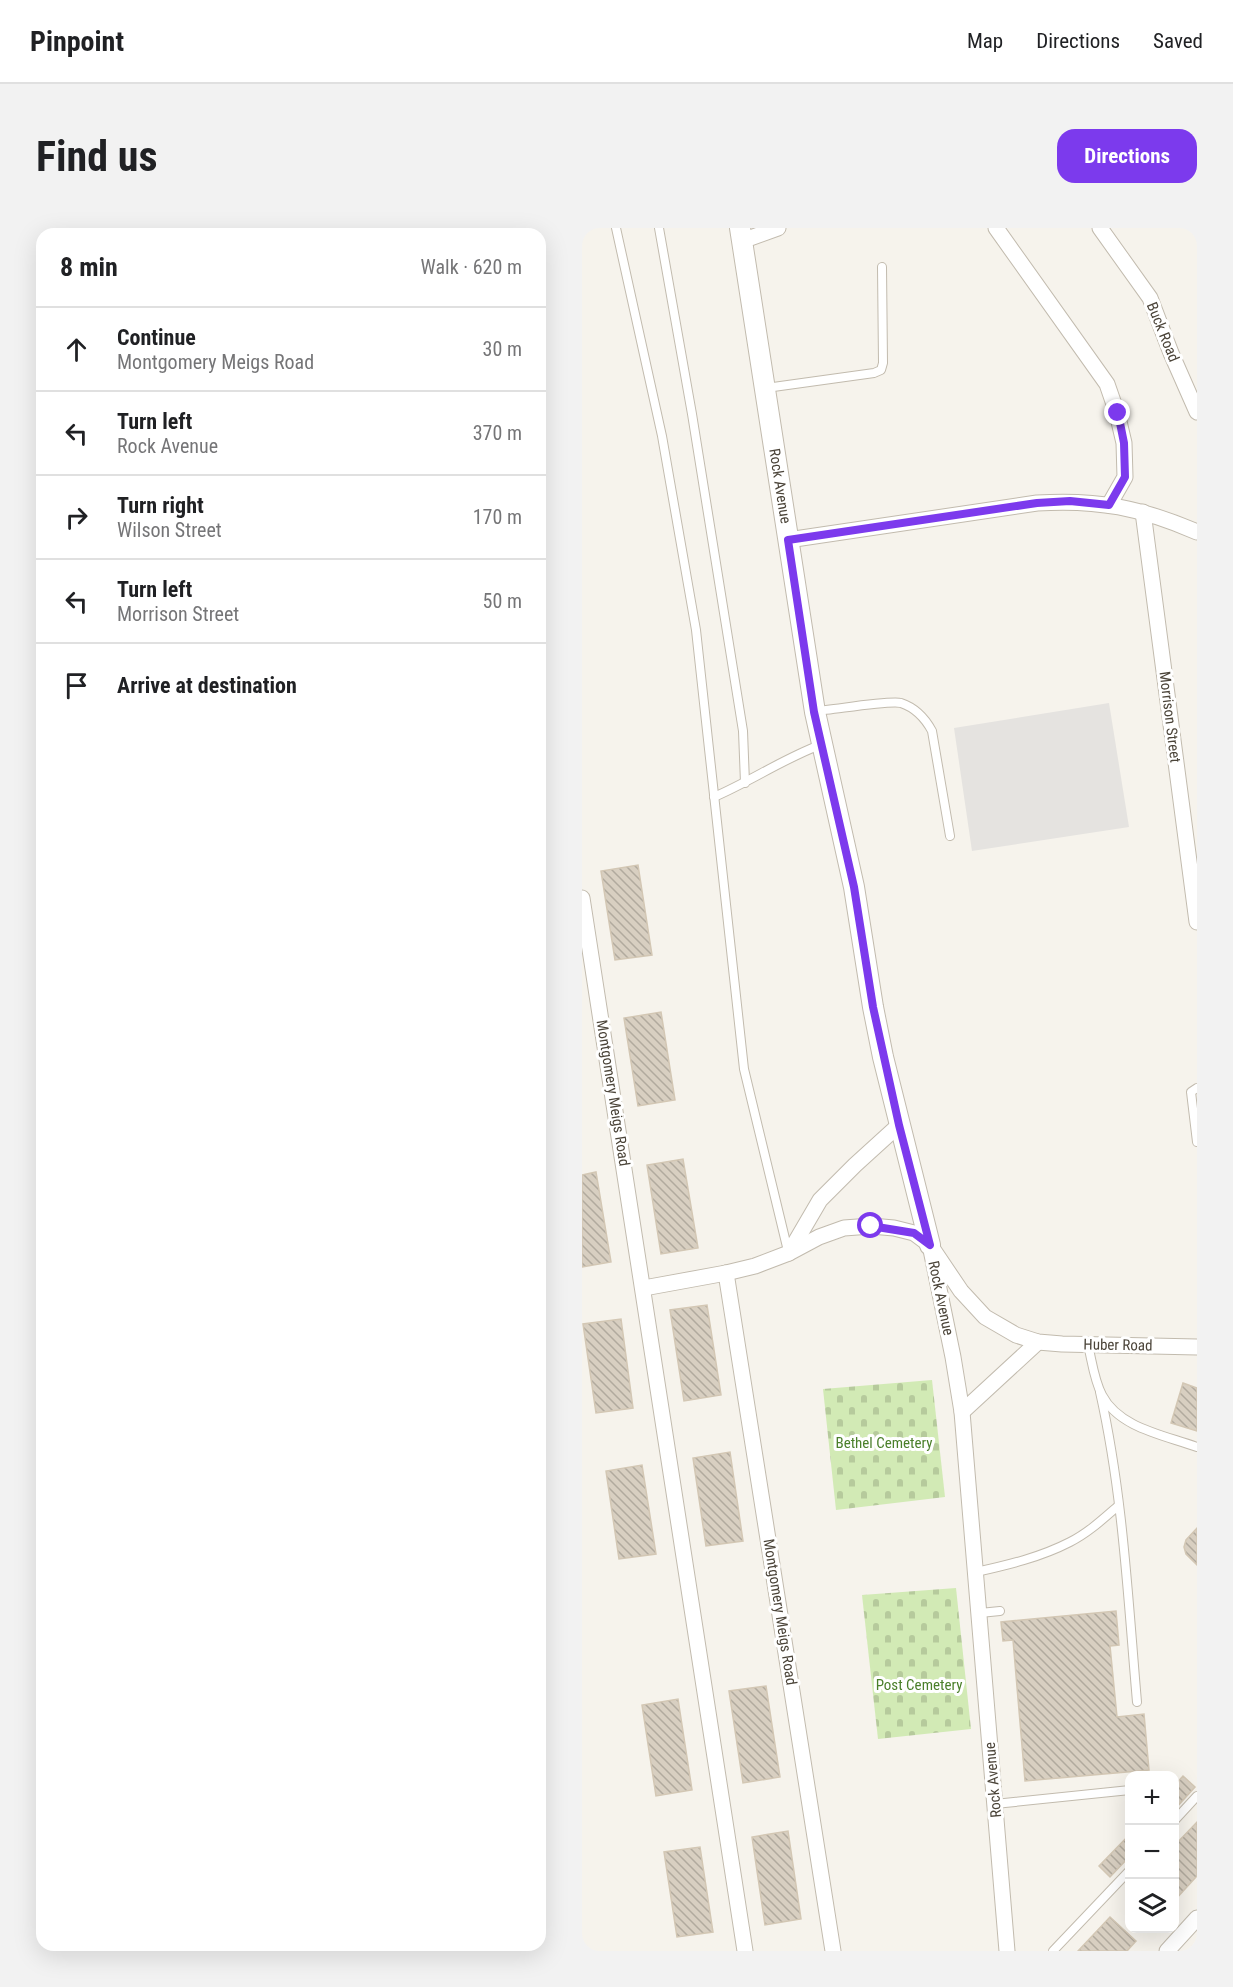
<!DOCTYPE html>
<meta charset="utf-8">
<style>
body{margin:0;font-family:"Roboto Condensed",sans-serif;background:#f2f2f2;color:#202124}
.controls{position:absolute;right:18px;bottom:18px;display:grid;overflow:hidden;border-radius:12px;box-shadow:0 6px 24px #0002}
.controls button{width:54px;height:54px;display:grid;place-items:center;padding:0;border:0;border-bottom:2px solid #e0e0e0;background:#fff;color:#202124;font:30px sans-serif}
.stop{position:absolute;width:18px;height:18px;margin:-14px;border:4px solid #7c3aed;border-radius:50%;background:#fff}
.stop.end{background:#7c3aed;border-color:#fff;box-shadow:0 2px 6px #0008}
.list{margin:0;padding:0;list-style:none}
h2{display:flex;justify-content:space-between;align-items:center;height:78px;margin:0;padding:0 24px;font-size:26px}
h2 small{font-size:20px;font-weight:400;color:#757577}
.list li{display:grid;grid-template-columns:39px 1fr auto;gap:18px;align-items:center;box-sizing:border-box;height:84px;padding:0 24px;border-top:2px solid #e0e0e0}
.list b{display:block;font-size:22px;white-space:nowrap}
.list p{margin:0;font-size:20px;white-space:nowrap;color:#757577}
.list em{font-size:20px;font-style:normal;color:#757577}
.icon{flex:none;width:33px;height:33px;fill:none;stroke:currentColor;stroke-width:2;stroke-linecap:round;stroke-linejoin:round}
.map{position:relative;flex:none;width:615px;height:1723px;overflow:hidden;border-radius:18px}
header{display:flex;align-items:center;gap:36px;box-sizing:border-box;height:84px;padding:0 30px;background:#fff;border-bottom:2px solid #e0e0e0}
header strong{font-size:28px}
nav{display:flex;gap:33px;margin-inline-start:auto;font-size:21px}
.intro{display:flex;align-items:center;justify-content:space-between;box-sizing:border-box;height:144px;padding:0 36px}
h1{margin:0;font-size:42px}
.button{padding:15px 27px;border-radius:18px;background:#7c3aed;color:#fff;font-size:21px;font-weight:700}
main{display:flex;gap:36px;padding:0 36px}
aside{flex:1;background:#fff;border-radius:18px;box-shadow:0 6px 24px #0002}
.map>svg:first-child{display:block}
</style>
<header>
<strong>Pinpoint</strong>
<nav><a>Map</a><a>Directions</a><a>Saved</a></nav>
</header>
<div class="intro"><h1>Find us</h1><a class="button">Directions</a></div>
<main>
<aside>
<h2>8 min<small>Walk · 620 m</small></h2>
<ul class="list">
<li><svg class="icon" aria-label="ahead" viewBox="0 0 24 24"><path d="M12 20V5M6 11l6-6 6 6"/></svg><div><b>Continue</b><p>Montgomery Meigs Road</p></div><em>30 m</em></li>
<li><svg class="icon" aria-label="left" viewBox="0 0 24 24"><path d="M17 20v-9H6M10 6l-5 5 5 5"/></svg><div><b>Turn left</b><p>Rock Avenue</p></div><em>370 m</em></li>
<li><svg class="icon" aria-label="right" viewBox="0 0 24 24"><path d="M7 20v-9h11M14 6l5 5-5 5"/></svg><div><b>Turn right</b><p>Wilson Street</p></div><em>170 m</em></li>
<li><svg class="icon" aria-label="left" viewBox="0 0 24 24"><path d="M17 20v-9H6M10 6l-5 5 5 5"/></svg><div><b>Turn left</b><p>Morrison Street</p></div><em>50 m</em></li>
<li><svg class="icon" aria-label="arrive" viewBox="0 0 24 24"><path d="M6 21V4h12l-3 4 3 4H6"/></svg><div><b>Arrive at destination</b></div></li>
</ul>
</aside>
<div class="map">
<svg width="615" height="1723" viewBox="0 0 615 1723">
<defs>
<pattern id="cemetery-stones" width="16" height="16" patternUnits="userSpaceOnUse" patternTransform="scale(1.5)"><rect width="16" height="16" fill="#d2eab5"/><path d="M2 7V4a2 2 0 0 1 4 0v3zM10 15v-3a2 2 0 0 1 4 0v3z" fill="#b6ca9c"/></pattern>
<pattern id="building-back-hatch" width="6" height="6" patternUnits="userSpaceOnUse" patternTransform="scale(1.5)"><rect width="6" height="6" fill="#d8cfc1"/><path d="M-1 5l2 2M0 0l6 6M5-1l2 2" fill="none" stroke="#b1aa9e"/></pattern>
</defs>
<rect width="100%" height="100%" fill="#f6f3ec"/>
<g fill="url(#cemetery-stones)">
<path d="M350,1152L363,1269L254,1282L241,1161Z"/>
<path d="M374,1360L389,1501L296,1511L280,1367Z"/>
</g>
<path fill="#e5e3e0" d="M527,475L547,599L390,623L372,500Z"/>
<g fill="url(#building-back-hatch)" stroke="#d3c7b4" stroke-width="1.5">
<path d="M56,637L70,727L33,732L19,643Z"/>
<path d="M79,784L93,872L56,878L42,790Z"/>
<path d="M101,931L116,1020L79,1026L65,937Z"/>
<path d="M14,944L29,1034L0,1039V947Z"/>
<path d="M125,1077L139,1167L102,1173L88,1082Z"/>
<path d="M39,1091L51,1180L14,1185L1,1096Z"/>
<path d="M601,1155L615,1160V1203L589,1195Z"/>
<path d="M148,1224L161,1313L124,1318L111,1230Z"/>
<path d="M60,1237L74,1326L37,1331L24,1243Z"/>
<path d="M615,1300V1337L604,1326L602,1319L604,1312Z"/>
<path d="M534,1383L537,1417L528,1418L535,1489L562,1486L567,1542L443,1553L431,1412L421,1413L419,1394Z"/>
<path d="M184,1458L198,1549L161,1555L147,1463Z"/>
<path d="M96,1471L110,1562L74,1568L60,1477Z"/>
<path d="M601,1548L613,1559L592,1582V1558Z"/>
<path d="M615,1594V1648L592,1673V1618Z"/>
<path d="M206,1603L219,1691L183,1697L170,1609Z"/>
<path d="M548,1606V1628L528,1649L517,1638Z"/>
<path d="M118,1619L131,1704L95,1709L82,1624Z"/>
<path d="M528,1689L554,1713L545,1723H496Z"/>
</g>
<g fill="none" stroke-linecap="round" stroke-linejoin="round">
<defs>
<g id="service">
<path d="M34,0L80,208L114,402L162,841L206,1023"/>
<path d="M77,0L110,186L161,503L163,555"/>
<path d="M184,160L292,145L299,142L301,135L300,39"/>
<path d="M234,483C251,482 307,472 319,475C334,480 343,490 350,503L368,608"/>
<path d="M132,569C169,553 201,531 238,517"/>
<path d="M615,860L609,864L615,914"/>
<path d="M506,1117C510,1133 512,1152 520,1167C537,1200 582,1207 615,1219"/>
<path d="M518,1164C541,1266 546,1371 555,1474"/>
<path d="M394,1344C426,1337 459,1329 488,1314C506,1305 521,1291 536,1278"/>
<path d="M398,1385L418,1383"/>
<path d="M413,1576L548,1562"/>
<path d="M592,1593L615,1568"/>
<path d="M471,1723L548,1642"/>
</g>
<g id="minor">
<path d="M414,0L525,156L535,185L542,215L543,249L527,277"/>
<path d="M518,0L568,70L589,125L615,184"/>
<path d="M160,13L196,0"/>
<path d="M561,284L615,694"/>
<path d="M206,312L455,275C516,271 559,280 615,304"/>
<path d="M0,670L163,1723"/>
<path d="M348,1017L371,1129L380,1184L425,1723"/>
<path d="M207,1025L238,972L273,937L317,897"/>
<path d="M144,1045L251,1723"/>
<path d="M62,1060L144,1045L173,1038L207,1025L237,1009L262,1000L289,998L312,1000L332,1005L348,1017L379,1063L403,1089L434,1107L456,1114L480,1116L615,1119"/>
<path d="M380,1184L456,1114"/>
<path d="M585,1723L615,1690"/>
</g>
<path id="tertiary" d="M158,0L233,484L272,659L291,779L301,829L348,1017"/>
</defs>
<use href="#service" stroke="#c2bbae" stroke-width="10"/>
<use href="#minor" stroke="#c2bbae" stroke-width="17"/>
<use href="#tertiary" stroke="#c2bbae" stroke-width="22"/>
<use href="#service" stroke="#fff" stroke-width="8"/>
<use href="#minor" stroke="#fff" stroke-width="15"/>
<use href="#tertiary" stroke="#fff" stroke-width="20"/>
</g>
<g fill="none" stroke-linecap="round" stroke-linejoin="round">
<path stroke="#7c3aed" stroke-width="8" d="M289,998L332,1005L348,1017L317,897L291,779L272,659L232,484L206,312L455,275L488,273L527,277L543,249L542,215L536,185"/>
</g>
<g text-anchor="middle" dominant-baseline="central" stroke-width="6" stroke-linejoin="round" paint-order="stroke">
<g font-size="15" fill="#4b4439" stroke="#fff">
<text transform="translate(581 104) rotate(68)">Buck Road</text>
<text transform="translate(198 258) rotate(81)">Rock Avenue</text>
<text transform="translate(588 489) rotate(83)">Morrison Street</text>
<text transform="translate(31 865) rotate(81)">Montgomery Meigs Road</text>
<text transform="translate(359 1070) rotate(78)">Rock Avenue</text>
<text transform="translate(536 1117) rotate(1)">Huber Road</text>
<text transform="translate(198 1384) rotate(81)">Montgomery Meigs Road</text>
<text transform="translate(411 1552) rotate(-95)">Rock Avenue</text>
</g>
<g font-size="15" fill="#4a7f2a" stroke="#fff">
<text x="302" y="1215">Bethel Cemetery</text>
<text x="337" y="1457">Post Cemetery</text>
</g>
</g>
</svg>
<div class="controls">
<button>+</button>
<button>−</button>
<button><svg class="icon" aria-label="layers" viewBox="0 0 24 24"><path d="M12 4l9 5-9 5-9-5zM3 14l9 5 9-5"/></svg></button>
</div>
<div class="stop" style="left:289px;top:998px"></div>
<div class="stop end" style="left:536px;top:185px"></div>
</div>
</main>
